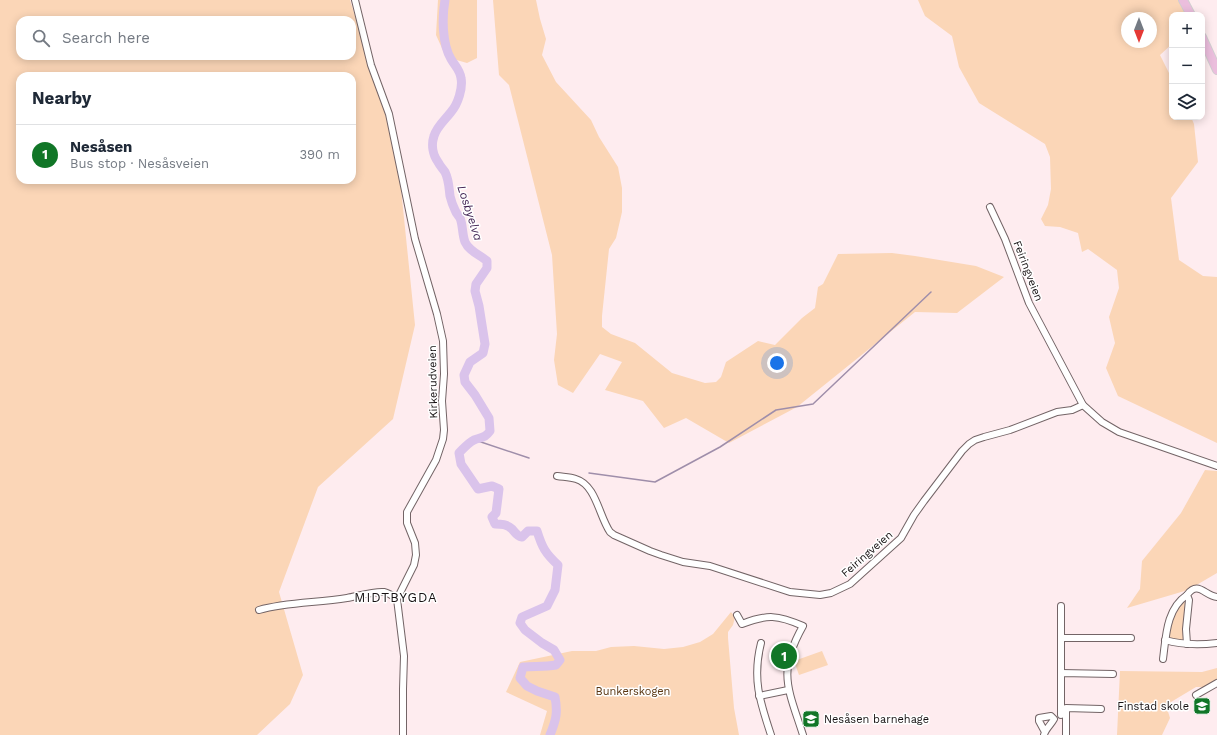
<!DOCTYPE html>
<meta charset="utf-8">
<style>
body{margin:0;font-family:"Work Sans",sans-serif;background:#f6f6f7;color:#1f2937}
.controls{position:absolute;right:12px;top:12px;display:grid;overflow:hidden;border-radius:8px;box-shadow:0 2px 10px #0003}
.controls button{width:36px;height:36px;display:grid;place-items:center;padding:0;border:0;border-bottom:1px solid #e0e1e3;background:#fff;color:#1f2937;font:20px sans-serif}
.compass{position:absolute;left:1121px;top:12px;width:36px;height:36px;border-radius:50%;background:#fff;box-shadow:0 2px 10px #0003;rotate:180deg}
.you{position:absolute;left:777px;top:363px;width:14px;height:14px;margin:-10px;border:3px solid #fff;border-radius:50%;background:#1a73e8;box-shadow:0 0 0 6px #1a73e833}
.badge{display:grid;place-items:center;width:26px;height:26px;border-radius:50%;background:#117627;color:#fff;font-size:13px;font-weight:700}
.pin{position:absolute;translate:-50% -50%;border:2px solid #fff;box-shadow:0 1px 4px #0006}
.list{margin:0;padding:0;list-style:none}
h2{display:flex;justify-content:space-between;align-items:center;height:52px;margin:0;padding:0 16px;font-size:17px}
h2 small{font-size:13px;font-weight:400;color:#747a83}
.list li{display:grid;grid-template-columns:26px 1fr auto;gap:12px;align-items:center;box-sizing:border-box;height:60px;padding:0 16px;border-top:1px solid #e0e1e3}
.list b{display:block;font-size:15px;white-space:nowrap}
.list p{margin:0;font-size:13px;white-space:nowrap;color:#747a83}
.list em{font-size:13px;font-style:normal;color:#747a83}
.icon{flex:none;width:22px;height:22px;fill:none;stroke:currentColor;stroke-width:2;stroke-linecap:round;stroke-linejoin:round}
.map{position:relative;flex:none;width:1217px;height:735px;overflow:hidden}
.search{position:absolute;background:#fff;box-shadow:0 2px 10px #0003;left:16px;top:16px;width:340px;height:44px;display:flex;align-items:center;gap:10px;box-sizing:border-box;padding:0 14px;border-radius:12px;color:#747a83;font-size:15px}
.panel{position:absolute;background:#fff;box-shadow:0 2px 10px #0003;left:16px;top:72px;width:340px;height:112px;border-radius:12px}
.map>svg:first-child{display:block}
</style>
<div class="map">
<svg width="1217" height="735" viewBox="0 0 1217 735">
<rect width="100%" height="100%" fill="#feecef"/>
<g fill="#fbd6b7" fill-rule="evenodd">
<path d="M0,0H350L397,150L415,325L393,419L318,487L279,592L303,675L290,704L257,735H0ZM20,20H352V56H20ZM20,76H352V180H20Z"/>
<path d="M438,0H477V58L467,63L446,57L436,35Z"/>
<path d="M493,0H536L540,19L546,39L542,55L556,82L591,120L599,137L618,167L622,188V212L616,238L609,249L602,316V327L611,334L635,343L672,373L705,383L716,382L721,377L726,362L758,341L775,345L802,318L815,308L818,287L823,284L838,254L892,253L915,256L976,266L1004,277L957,313L915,312L797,407L729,443L686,418L664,428L643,401L605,390L622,362L600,354L573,393L558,385L554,360L557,334L552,255L509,85L499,75Z"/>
<path d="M918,0H1183L1191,15H1172V44L1160,55L1172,79V117H1191L1194,124L1198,162L1171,198L1179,260L1203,276L1217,277V443L1118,396L1106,368L1115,343L1109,317L1119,288L1117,270L1088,249L1082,252L1078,233L1060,227L1045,226L1041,219L1048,205L1051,189L1050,157L1045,144L979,103L959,67L952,36L925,16ZM1127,18H1151V42H1127Z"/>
<path d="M1205,470L1217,471V573L1188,590L1127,608L1140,589L1142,561L1181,513Z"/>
<path d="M1187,599L1185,642L1167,639C1170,621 1172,613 1187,599Z"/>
<path d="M731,612L735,617L733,625L728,632V638L734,708L739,735H540L547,711L506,692L520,662L572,651H596L611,647L634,646L664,649L683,647L700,642L713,634Z"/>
<path d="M822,651L828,665L799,675L794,661Z"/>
<path d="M1217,668V685L1210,687H1196L1166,705L1170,718L1162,735H1117L1120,671L1202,672Z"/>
</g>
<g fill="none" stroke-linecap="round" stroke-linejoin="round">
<g stroke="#9f8eaa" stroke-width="1.5">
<path d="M475,440L529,458"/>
<path d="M589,473L655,482L720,447L776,410L813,404L931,292"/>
</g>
<path stroke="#dac3eb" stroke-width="9" d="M445,0C442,17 442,44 451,59C455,66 460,70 461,78C463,88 458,104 451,112C445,120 437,126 434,136C431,145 433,155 438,162C440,166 443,169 445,172C449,180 449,188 450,196C451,200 453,206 455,210C456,213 458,215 460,218C463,225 462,234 465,242C469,251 480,255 487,261V268L476,284L475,291L479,306L485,344L483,353L470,362L464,375L465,382L475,395L489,418L490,431C485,438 482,437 474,440C468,443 464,448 459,453L461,464L478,489L492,486L499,489L496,513L492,517L495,524C501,524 507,524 512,529C516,533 516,536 522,537L528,531H537C542,547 545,553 558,565L555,590L547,606L522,617L520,623L525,630L542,643L554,650L560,660L556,665C545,667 534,666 523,667L520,678L527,686L537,691L555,697C558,713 556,720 550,735"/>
<defs>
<g id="minor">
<path d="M355,0L371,65L389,114L415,239L437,314L443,341L444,374L442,401L444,430L443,439L436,460L407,512V523L415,543L416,555L414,565L397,599L404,656L403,689V735"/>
<path d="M990,207L1005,239L1029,303L1083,405L1102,422L1119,432L1217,466"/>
<path d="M557,476C563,477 570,477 576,479C596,485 599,516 610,532L614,535L650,551L661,555L683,562L710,566L790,592L820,595L831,593L850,584L901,538L914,515L924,501L962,451L969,444L975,440L984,437L1010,430L1057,412L1072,410L1083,405"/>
<path d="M1061,606V638"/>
<path d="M259,610C287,602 318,603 347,598C358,596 374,591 384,592C389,593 393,596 397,599"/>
<path d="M737,615L742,624C767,614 778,615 803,626C777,672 788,688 803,735"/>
<path d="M1165,640C1182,645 1200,645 1217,643"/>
<path d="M761,643C752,679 760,702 771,735"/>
<path d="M1187,644L1186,629L1189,600L1187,595C1198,580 1205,596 1217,597"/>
<path d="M1163,659C1166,637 1166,609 1187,595"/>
<path d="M1061,673V638H1131"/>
<path d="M1196,695L1217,683"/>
<path d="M759,696L788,690"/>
<path d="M1061,715V673L1113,674"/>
<path d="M1044,735C1045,729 1051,725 1054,719L1051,716L1039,718V721L1045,732"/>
<path d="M1066,735V708L1101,709"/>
</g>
<g id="major">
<path d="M1183,0L1191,15"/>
<path d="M1202,37L1217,70"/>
</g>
</defs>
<use href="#minor" stroke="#736466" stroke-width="8"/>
<use href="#major" stroke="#d0cfd0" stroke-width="10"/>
<use href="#minor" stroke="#fff" stroke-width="6"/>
<use href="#major" stroke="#ebbedd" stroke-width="8"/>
</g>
<defs>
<symbol id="school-square" viewBox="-11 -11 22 22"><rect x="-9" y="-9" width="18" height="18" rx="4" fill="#117627" stroke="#fff"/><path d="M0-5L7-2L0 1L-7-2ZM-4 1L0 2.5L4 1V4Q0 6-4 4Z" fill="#fff"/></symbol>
</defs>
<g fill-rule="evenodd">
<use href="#school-square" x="1192" y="696" width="20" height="20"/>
<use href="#school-square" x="801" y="709" width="20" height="20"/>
</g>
<g text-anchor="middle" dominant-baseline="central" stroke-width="3" stroke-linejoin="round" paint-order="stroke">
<g font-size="11" fill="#161112" stroke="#fff">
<text transform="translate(1028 271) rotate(69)">Feiringveien</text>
<text transform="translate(433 382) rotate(-91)">Kirkerudveien</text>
<text transform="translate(867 554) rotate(-41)">Feiringveien</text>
</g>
<g font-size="11" fill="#593510" stroke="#fff">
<text x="633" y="691">Bunkerskogen</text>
</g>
<g font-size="11" fill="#161112" stroke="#fff" text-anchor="end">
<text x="1189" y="706">Finstad skole</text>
<text x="824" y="719" text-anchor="start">Nesåsen barnehage</text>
</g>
<g font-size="12" font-style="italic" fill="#3e1f50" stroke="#fff">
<text transform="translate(470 213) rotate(72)">Losbyelva</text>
</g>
<g font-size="13" letter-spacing="1" fill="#161112" stroke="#fff">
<text x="396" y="597">MIDTBYGDA</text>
</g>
</g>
</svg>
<div class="controls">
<button>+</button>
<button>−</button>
<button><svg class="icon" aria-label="layers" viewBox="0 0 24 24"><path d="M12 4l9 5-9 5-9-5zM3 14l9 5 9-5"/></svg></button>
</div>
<svg class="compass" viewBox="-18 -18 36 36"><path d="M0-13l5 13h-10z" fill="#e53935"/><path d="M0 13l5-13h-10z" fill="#747a83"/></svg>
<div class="you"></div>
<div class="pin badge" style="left:784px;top:656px">1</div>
<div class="search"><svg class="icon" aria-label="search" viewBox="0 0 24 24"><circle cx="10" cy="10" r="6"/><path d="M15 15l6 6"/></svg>Search here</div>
<section class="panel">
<h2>Nearby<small></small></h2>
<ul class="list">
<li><span class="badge">1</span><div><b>Nesåsen</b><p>Bus stop · Nesåsveien</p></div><em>390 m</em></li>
</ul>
</section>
</div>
